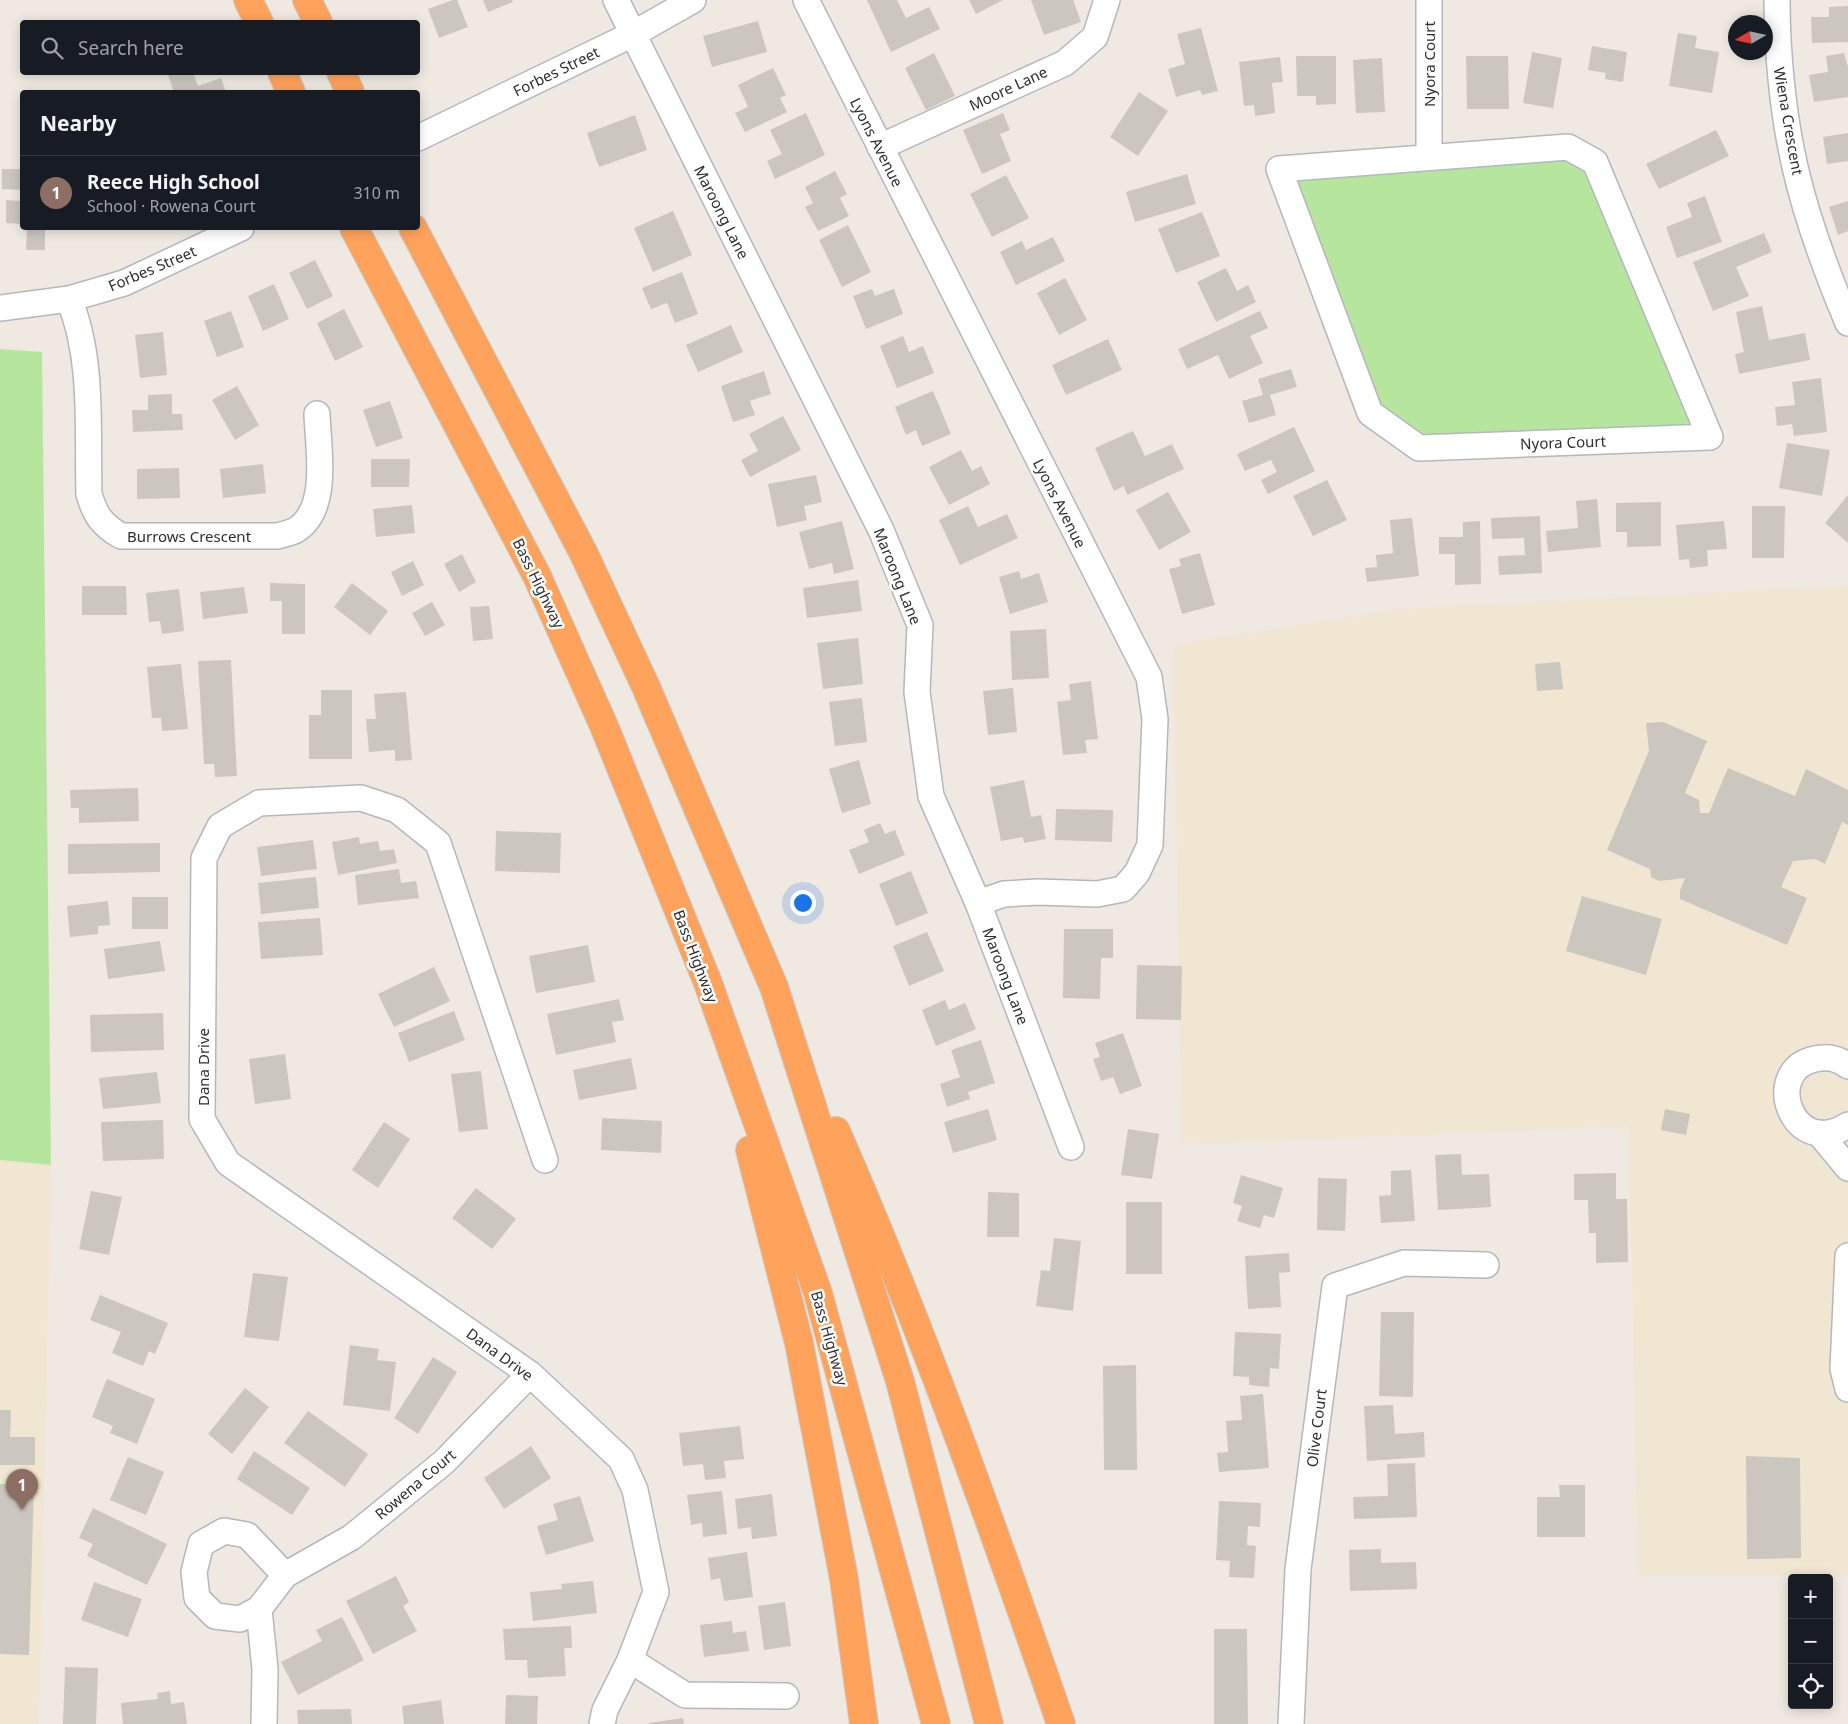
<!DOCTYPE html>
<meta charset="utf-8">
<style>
body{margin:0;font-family:"Noto Sans",sans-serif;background:#242831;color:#f1f3f6}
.controls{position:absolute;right:15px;bottom:15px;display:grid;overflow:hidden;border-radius:5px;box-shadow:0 2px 12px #0003}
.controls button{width:45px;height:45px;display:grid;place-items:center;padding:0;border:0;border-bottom:1px solid #363941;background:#171b24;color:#f1f3f6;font:25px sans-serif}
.compass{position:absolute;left:1728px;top:15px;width:45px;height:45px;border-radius:50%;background:#171b24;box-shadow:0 2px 12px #0003;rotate:261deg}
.you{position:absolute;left:802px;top:902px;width:18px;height:18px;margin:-12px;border:4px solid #fff;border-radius:50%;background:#1a73e8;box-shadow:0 0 0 8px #1a73e833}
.badge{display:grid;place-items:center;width:32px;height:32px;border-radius:50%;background:#2563eb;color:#fff;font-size:16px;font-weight:700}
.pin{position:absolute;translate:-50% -41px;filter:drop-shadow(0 1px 2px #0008)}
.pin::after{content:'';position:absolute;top:26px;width:18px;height:15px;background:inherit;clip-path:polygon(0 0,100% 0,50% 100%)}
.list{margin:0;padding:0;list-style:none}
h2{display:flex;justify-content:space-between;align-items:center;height:65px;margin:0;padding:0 20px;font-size:21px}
h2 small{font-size:16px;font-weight:400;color:#9ea1a6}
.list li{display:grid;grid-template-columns:32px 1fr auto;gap:15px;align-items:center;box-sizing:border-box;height:75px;padding:0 20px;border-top:1px solid #363941}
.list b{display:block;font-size:19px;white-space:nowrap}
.list p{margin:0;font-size:16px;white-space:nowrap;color:#9ea1a6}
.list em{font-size:16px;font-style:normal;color:#9ea1a6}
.icon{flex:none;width:28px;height:28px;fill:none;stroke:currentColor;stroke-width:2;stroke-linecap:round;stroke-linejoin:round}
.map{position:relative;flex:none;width:1848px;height:1724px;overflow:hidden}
.search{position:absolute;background:#171b24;box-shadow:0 2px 12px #0003;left:20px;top:20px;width:400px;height:55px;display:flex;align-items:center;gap:12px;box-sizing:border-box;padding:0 18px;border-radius:5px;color:#9ea1a6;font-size:19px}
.panel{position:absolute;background:#171b24;box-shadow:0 2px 12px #0003;left:20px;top:90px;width:400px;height:140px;border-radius:5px}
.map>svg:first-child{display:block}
</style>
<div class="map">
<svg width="1848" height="1724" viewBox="0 0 1848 1724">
<rect width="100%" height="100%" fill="#efe9e1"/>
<g fill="#f0e6d1">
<path d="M1848,586V1575L1638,1574L1629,1126L1182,1144L1173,645L1402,609Z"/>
<path d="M0,1160L51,1165L39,1724H0Z"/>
</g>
<g fill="#b6e59e">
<path d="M1565,154L1593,173L1696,429L1423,440L1375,406L1292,177Z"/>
<path d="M0,349L42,352L51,1165L0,1160Z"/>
</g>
<g fill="#cbc7bf">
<path d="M453,0H457L468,27L439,38L428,9Z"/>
<path d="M483,0H512L513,2L488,12Z"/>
<path d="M867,0H897L906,18L929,7L940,29L891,52Z"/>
<path d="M969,0H1003L976,14Z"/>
<path d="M1031,0H1073L1081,22L1044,35Z"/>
<path d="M1848,6V42L1812,43L1811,17H1829V7Z"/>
<path d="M758,21L767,52L712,67L703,36Z"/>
<path d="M1201,28L1218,91L1202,95L1200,90L1176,97L1168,69L1185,64L1177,34Z"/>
<path d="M1678,33L1697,36L1695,48L1719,52L1712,93L1669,86Z"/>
<path d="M1592,46L1627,52L1623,82L1605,79L1606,73L1588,70Z"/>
<path d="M1532,52L1562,58L1553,108L1523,103Z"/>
<path d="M934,53L955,96L926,110L905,68Z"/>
<path d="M1844,53L1848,67V97L1814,102L1809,75L1828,72L1826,56Z"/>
<path d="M1296,56H1336V104L1316,105V96H1297Z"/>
<path d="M1466,56H1508L1509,109H1467Z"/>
<path d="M1280,57L1283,82L1272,83L1275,113L1255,116L1254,105L1244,106L1239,62Z"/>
<path d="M1382,58L1385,112L1356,113L1353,60Z"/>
<path d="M773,68L786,95L780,98L787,112L745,132L735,113L748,107L738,85Z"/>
<path d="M167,72H193L198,86L221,78L226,92H174Z"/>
<path d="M1139,92L1168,111L1138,156L1110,137Z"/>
<path d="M806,113L825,155L775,179L767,161L782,154L770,130Z"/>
<path d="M1003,113L1010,130L1000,134L1011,161L982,174L963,130Z"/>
<path d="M635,115L647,150L599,167L587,133Z"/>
<path d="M1716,130L1729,156L1659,189L1646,164Z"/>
<path d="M1848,133V161L1827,164L1823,137Z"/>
<path d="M2,169H22V190L2,189Z"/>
<path d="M835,171L847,194L840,198L849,216L818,231L805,207L813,203L805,187Z"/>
<path d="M1187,174L1196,204L1135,222L1126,192Z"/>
<path d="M1006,175L1029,218L992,237L970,194Z"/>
<path d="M1705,196L1722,242L1677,258L1666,227L1692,217L1687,203Z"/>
<path d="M6,200L22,201V224L6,223Z"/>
<path d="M1848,201V231L1838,235L1829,207Z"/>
<path d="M673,211L692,255L653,272L634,228Z"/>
<path d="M1202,212L1220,256L1176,273L1158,229Z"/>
<path d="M848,225L871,272L842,287L819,240Z"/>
<path d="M27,228H45V250H26Z"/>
<path d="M1764,233L1772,252L1736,267L1749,296L1713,311L1693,262Z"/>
<path d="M1053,237L1065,261L1016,285L1000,252L1022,241L1026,250Z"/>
<path d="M315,260L333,296L307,309L289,273Z"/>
<path d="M1226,268L1237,291L1248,285L1256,302L1216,322L1197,282Z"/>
<path d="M682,272L698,314L675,323L667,303L651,309L642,288Z"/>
<path d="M1065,278L1087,320L1059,335L1037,293Z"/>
<path d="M274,284L289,319L263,331L248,296Z"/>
<path d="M872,289L875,296L894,289L903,314L866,329L853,296Z"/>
<path d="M1762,306L1769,340L1805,333L1810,360L1739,374L1735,354L1744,352L1736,312Z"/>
<path d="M344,309L363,347L335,361L317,323Z"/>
<path d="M231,311L244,347L217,357L204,321Z"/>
<path d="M1260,311L1268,328L1250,336L1263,363L1229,379L1218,355L1187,369L1178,349Z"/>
<path d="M731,325L743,352L698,372L686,345Z"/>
<path d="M163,332L167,375L140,378L135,335Z"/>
<path d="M903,336L909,352L923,346L934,373L897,388L880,346Z"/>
<path d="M1108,339L1122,370L1066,395L1052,365Z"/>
<path d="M1291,369L1297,387L1270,395L1276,415L1249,423L1242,401L1263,395L1258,379Z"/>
<path d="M764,371L771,394L750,401L755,415L733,422L721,386Z"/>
<path d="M1821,378L1827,432L1794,436L1792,424L1777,426L1775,407L1795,405L1792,382Z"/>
<path d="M237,386L259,425L235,440L212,400Z"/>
<path d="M933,391L951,434L922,446L916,430L906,435L895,407Z"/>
<path d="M172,394V414H182L183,430L133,432L132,410H148V395Z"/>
<path d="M390,401L403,438L376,447L363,410Z"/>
<path d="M783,416L801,450L750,477L741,460L758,451L749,434Z"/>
<path d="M1294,427L1315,471L1268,494L1261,480L1277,472L1271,460L1245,471L1237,454Z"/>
<path d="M1133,431L1145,456L1172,444L1184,469L1127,495L1124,486L1114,491L1095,448Z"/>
<path d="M1787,443L1830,450L1822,496L1779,488Z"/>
<path d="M961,450L972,471L981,466L990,484L949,505L929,467Z"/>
<path d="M371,459H410L409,487H371Z"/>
<path d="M263,464L266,493L223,498L220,469Z"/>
<path d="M179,468L180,498L137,499V469Z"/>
<path d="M816,475L822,502L804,506L807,520L777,527L768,484Z"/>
<path d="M1327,480L1347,520L1313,536L1293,496Z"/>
<path d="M1168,492L1191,532L1159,550L1136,510Z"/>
<path d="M1848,495V543L1825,523Z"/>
<path d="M1597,499L1601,547L1548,552L1546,531L1578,528L1576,501Z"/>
<path d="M1661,502V546L1627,547V532H1616V503Z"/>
<path d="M412,505L415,533L376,537L373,509Z"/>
<path d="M968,506L978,527L1007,514L1018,538L960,565L939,520Z"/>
<path d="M1752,506H1785L1784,558H1752Z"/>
<path d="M1540,516L1542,573L1499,575L1498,556L1525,555L1524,538L1492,539L1491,518Z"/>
<path d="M1412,518L1419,576L1367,582L1365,568L1377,567L1376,555L1393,553L1390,520Z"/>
<path d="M842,521L854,569L834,574L832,563L809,569L799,532Z"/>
<path d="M1480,521L1481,584L1455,585V554H1439V537H1463V522Z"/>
<path d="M1724,521L1727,549L1707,550L1708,566L1690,568L1689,559L1679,560L1676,525Z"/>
<path d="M1200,553L1215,605L1182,614L1169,569L1181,566L1179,559Z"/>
<path d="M462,554L476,582L459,592L444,564Z"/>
<path d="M413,561L424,585L402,596L391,572Z"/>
<path d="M1019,571L1021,579L1039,573L1048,602L1010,614L999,577Z"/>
<path d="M858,580L862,611L807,618L803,588Z"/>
<path d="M270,583L305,584V634H282V601H270Z"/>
<path d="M352,583L388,611L370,635L334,607Z"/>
<path d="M82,586H126L127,615H82Z"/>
<path d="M244,587L248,613L203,619L200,592Z"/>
<path d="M179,589L184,631L162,634L160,621L149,622L146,593Z"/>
<path d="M432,602L445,625L425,636L412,613Z"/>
<path d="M489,606L493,639L473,641L470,607Z"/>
<path d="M1046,629L1049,678L1012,680L1010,631Z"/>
<path d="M858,638L863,684L823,689L817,643Z"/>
<path d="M231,660L237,776L215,777L214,764H204L198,661Z"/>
<path d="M1560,662L1563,689L1537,691L1535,664Z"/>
<path d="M181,664L188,729L162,731L161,718H152L147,667Z"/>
<path d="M1091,681L1098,739L1085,740L1087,753L1063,755L1057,702L1071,700L1069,684Z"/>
<path d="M1013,688L1017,732L988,735L983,691Z"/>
<path d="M321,690H352V759H309V715H321Z"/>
<path d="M406,692L412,760L395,761V750L369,752L366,719H376L374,694Z"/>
<path d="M862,698L867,742L835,746L829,702Z"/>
<path d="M1663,722L1707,741L1685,793L1699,800L1700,813H1709L1728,768L1795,796L1806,769L1848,790V825L1842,822L1825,864L1815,859L1793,861L1781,887L1807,898L1787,945L1680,899V891L1685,878L1659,881L1651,877L1650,869L1607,850L1649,751L1646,723Z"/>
<path d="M859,760L871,804L842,813L829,769Z"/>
<path d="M1024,780L1031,817L1041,815L1046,839L1024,843L1023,837L1001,841L990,787Z"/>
<path d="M138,788L139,821L79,823V808H71L70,790Z"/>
<path d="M1056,809L1113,810L1112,842L1055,840Z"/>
<path d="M880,823L885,834L895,830L905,855L859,874L849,850L869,842L864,830Z"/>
<path d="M496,831L561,833L560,873L495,871Z"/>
<path d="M359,837L360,844L378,841L380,851L394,849L397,863L338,875L332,842Z"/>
<path d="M313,840L317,869L261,876L257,847Z"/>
<path d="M160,843V872L68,874V844Z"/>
<path d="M399,869L401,883L416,881L419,898L358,905L355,875Z"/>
<path d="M911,871L928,913L896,926L879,884Z"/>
<path d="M316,877L319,908L261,914L258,883Z"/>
<path d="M1582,896L1662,919L1646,975L1566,951Z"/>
<rect x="132" y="897" width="36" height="32"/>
<path d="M108,901L110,925L98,926V934L70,937L67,906Z"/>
<path d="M320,918L323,955L261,959L258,922Z"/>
<path d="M1064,929H1113V958H1101L1100,999L1063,998Z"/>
<path d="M927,932L944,971L909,986L893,946Z"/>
<path d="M160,941L165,971L108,979L104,949Z"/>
<path d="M588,945L595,982L536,993L529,956Z"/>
<path d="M1137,965L1182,966L1181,1020L1136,1019Z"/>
<path d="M434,967L450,1001L394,1027L378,994Z"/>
<path d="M619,999L624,1020L612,1022L616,1042L556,1055L547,1014Z"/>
<path d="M945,1000L949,1010L965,1003L976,1029L936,1046L922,1010Z"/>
<path d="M454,1011L465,1040L409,1062L398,1033Z"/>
<path d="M163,1013L164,1050L91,1052L90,1015Z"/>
<path d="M1123,1033L1142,1086L1120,1094L1113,1077L1101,1081L1093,1059L1100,1057L1095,1043Z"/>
<path d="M981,1040L995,1083L968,1092L970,1099L947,1107L940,1084L960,1077L951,1050Z"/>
<path d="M285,1054L291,1099L255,1104L249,1059Z"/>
<path d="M631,1058L637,1089L579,1100L573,1070Z"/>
<path d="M481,1071L488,1129L459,1132L451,1074Z"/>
<path d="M157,1072L161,1103L103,1109L99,1078Z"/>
<path d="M988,1109L997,1140L953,1153L944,1122Z"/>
<path d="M1665,1109L1690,1114L1686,1135L1661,1130Z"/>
<path d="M602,1118L662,1121L661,1153L601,1150Z"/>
<path d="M163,1120L164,1159L103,1161L101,1122Z"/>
<path d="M384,1122L410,1139L378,1188L352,1170Z"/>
<path d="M1128,1129L1159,1134L1152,1179L1121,1175Z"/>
<path d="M1461,1154L1462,1175L1489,1174L1491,1207L1438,1210L1435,1155Z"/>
<path d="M1411,1170L1415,1221L1381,1223L1379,1196L1391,1195V1171Z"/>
<path d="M1616,1173V1199H1627L1628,1262L1596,1263V1233H1589L1588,1200H1574V1174Z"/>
<path d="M1241,1175L1283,1188L1274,1218L1264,1215L1260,1228L1237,1221L1242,1206L1233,1203Z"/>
<path d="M1318,1178L1347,1179L1345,1231L1317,1230Z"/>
<path d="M476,1188L516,1219L492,1249L452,1218Z"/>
<path d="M91,1191L122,1197L109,1255L79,1249Z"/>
<path d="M988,1192L1019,1193V1237H987Z"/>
<rect x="1126" y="1202" width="36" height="72"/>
<path d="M1054,1238L1081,1241L1073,1311L1036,1306L1041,1270L1050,1271Z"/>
<path d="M1289,1253L1290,1272L1279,1273L1281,1307L1248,1309L1245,1256Z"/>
<path d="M253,1273L288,1277L279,1341L244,1337Z"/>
<path d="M100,1295L168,1323L155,1354L149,1351L143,1366L112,1353L121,1332L90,1320Z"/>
<path d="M1381,1312H1414L1413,1397L1379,1396Z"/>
<path d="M1235,1332L1281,1334L1279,1369L1270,1368L1269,1387L1249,1385V1377L1233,1376Z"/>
<path d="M350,1345L379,1349L377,1360L396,1362L390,1411L343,1405Z"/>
<path d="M433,1357L457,1372L418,1434L394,1418Z"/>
<path d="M1136,1365L1137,1470H1104L1103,1366Z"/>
<path d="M107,1379L155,1399L137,1444L110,1433L113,1426L92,1417Z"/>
<path d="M245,1388L269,1407L232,1454L208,1434Z"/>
<path d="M1263,1394L1269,1468L1219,1472L1217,1453L1228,1452L1226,1421L1242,1420L1240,1396Z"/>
<path d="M1393,1405L1395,1434L1424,1432L1425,1457L1367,1461L1364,1406Z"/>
<path d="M0,1410H11L10,1437H35V1465H0Z"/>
<path d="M308,1411L368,1454L345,1487L284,1443Z"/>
<path d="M740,1426L744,1459L724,1461L726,1478L705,1480L703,1464L683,1466L679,1433Z"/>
<path d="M531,1446L551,1478L504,1509L484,1478Z"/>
<path d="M254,1451L310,1488L292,1515L237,1479Z"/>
<path d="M1746,1456L1800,1458L1801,1558L1747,1559Z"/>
<path d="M128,1457L164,1472L146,1515L110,1500Z"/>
<path d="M1415,1463L1417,1517L1354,1519L1353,1497L1388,1496L1387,1464Z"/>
<path d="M0,1484L34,1485L29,1655L0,1654Z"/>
<path d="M1559,1485H1585V1537H1537V1497H1560Z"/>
<path d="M722,1491L727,1534L703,1537L702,1523L691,1525L687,1495Z"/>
<path d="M772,1494L777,1536L752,1539L751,1527L738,1529L735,1499Z"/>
<path d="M580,1496L594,1541L546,1555L537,1526L558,1520L553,1504Z"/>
<path d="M1219,1501L1261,1503L1260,1527L1248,1526L1247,1545L1256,1546L1254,1578L1229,1577L1230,1561L1216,1560Z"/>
<path d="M93,1508L167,1544L147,1585L87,1556L93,1544L79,1538Z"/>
<path d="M1381,1549V1563L1416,1562L1417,1589L1350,1591L1349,1550Z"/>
<path d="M747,1552L753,1597L724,1601L720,1578L711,1580L708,1558Z"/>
<path d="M396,1576L409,1602L403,1606L417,1631L373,1654L346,1601Z"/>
<path d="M593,1581L597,1613L533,1621L530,1592L562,1589L561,1584Z"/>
<path d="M94,1582L142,1599L128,1637L81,1620Z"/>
<path d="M785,1602L791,1646L764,1650L758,1606Z"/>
<path d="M342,1617L364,1660L298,1695L281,1662L322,1641L316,1630Z"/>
<path d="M732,1621L733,1633L746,1631L749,1651L704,1657L700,1625Z"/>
<path d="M571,1626L572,1648H564L566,1676L528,1678L527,1660H505L503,1629Z"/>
<path d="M1214,1629H1247L1248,1724H1214Z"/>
<path d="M65,1667L98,1668L96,1724H63Z"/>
<path d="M170,1691L171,1704L184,1702L187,1724H123L121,1703L158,1699L157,1693Z"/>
<path d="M506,1695L538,1696L537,1724H505Z"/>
<path d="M441,1700L444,1724H404L402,1706Z"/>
<path d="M351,1709L352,1724H298L297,1710Z"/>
<path d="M683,1718L684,1724H649V1723Z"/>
</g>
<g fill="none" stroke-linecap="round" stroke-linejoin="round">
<defs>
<g id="minor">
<path d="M616,0L881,530L920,625L917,692L931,796L978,903L1071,1147"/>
<path d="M806,0L1149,677L1155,719L1150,845L1137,873L1123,889L1097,894L1038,892L1004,894L978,903"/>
<path d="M1777,0C1777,53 1783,115 1795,167C1807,220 1827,273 1848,323"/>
<path d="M418,138L633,34L693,0"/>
<path d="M880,147L1065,63L1095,37L1107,0"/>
<path d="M1568,147L1595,162L1710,437L1419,448L1370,413L1279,169Z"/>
<path d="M1429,157V0"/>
<path d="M69,299C94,360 87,429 89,494C95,515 102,525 121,536H278C283,534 291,533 296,530C330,509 318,448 317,414"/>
<path d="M0,308L69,299L124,283L241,228"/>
<path d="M1848,1066C1838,1058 1827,1056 1815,1059C1761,1070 1792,1161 1848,1125"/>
<path d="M1819,1133L1848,1168"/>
<path d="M545,1160L438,843L397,810L361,798L259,803L220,826L204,858L202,1119L228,1163L530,1374L621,1459L635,1490L656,1592L630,1660L605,1710L602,1724"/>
<path d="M1848,1256L1843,1369L1848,1389"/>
<path d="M285,1575L247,1535L224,1531L201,1544L194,1572L197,1598L215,1616L240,1619L259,1609L285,1575L352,1537L444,1462L530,1374"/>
<path d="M259,1609L265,1669L264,1724"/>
<path d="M630,1660L685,1695L786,1696"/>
<path d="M1291,1724L1298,1569L1335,1286L1404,1263L1486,1265"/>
</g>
<g id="highway">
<path d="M248,0L259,22"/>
<path d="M307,0L318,22"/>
<path d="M282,72L291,92"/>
<path d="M341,72L350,92"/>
<path d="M354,228L537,576L604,726L708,983L818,1293L936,1724"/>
<path d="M413,228L584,554L646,687L774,987L900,1381L989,1724"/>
<path d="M836,1131C921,1325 992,1524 1061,1724"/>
<path d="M750,1150L799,1343L844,1579L864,1724"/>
</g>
</defs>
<use href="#minor" stroke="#b4b7c1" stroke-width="28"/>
<use href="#highway" stroke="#c9c9c9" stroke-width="30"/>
<use href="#minor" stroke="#fff" stroke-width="25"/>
<use href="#highway" stroke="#ffa35c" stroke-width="28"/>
</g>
<g text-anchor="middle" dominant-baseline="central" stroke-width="5" stroke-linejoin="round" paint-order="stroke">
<g font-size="15" fill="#2e2e2e" stroke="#fff">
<text transform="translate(1429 64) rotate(-90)">Nyora Court</text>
<text transform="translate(556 71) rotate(-26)">Forbes Street</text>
<text transform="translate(1008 88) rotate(-25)">Moore Lane</text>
<text transform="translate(1789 121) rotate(80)">Wiena Crescent</text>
<text transform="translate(877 142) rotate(63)">Lyons Avenue</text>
<text transform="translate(722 212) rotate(63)">Maroong Lane</text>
<text transform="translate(152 268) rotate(-23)">Forbes Street</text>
<text transform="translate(1563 442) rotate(-2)">Nyora Court</text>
<text transform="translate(1060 503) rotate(63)">Lyons Avenue</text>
<text x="189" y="536">Burrows Crescent</text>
<text transform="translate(898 576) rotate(68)">Maroong Lane</text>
<text transform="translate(539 583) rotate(64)">Bass Highway</text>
<text transform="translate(696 956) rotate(69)">Bass Highway</text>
<text transform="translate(1006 976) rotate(69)">Maroong Lane</text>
<text transform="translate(203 1067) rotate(-90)">Dana Drive</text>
<text transform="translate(830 1338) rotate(74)">Bass Highway</text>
<text transform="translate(500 1354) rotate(36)">Dana Drive</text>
<text transform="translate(1316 1428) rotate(-83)">Olive Court</text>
<text transform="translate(415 1484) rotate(-40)">Rowena Court</text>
</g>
</g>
</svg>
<div class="controls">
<button>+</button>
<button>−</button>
<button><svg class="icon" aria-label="locate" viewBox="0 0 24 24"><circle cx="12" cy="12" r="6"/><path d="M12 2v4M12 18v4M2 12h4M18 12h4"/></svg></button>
</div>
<svg class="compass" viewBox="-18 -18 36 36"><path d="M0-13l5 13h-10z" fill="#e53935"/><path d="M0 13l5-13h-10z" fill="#9ea1a6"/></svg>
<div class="you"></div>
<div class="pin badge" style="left:22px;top:1510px;background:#8d6e63">1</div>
<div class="search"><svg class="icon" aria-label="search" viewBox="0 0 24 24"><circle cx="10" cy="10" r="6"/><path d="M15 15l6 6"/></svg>Search here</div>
<section class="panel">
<h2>Nearby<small></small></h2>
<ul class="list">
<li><span class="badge" style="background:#8d6e63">1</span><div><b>Reece High School</b><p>School · Rowena Court</p></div><em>310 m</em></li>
</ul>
</section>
</div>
